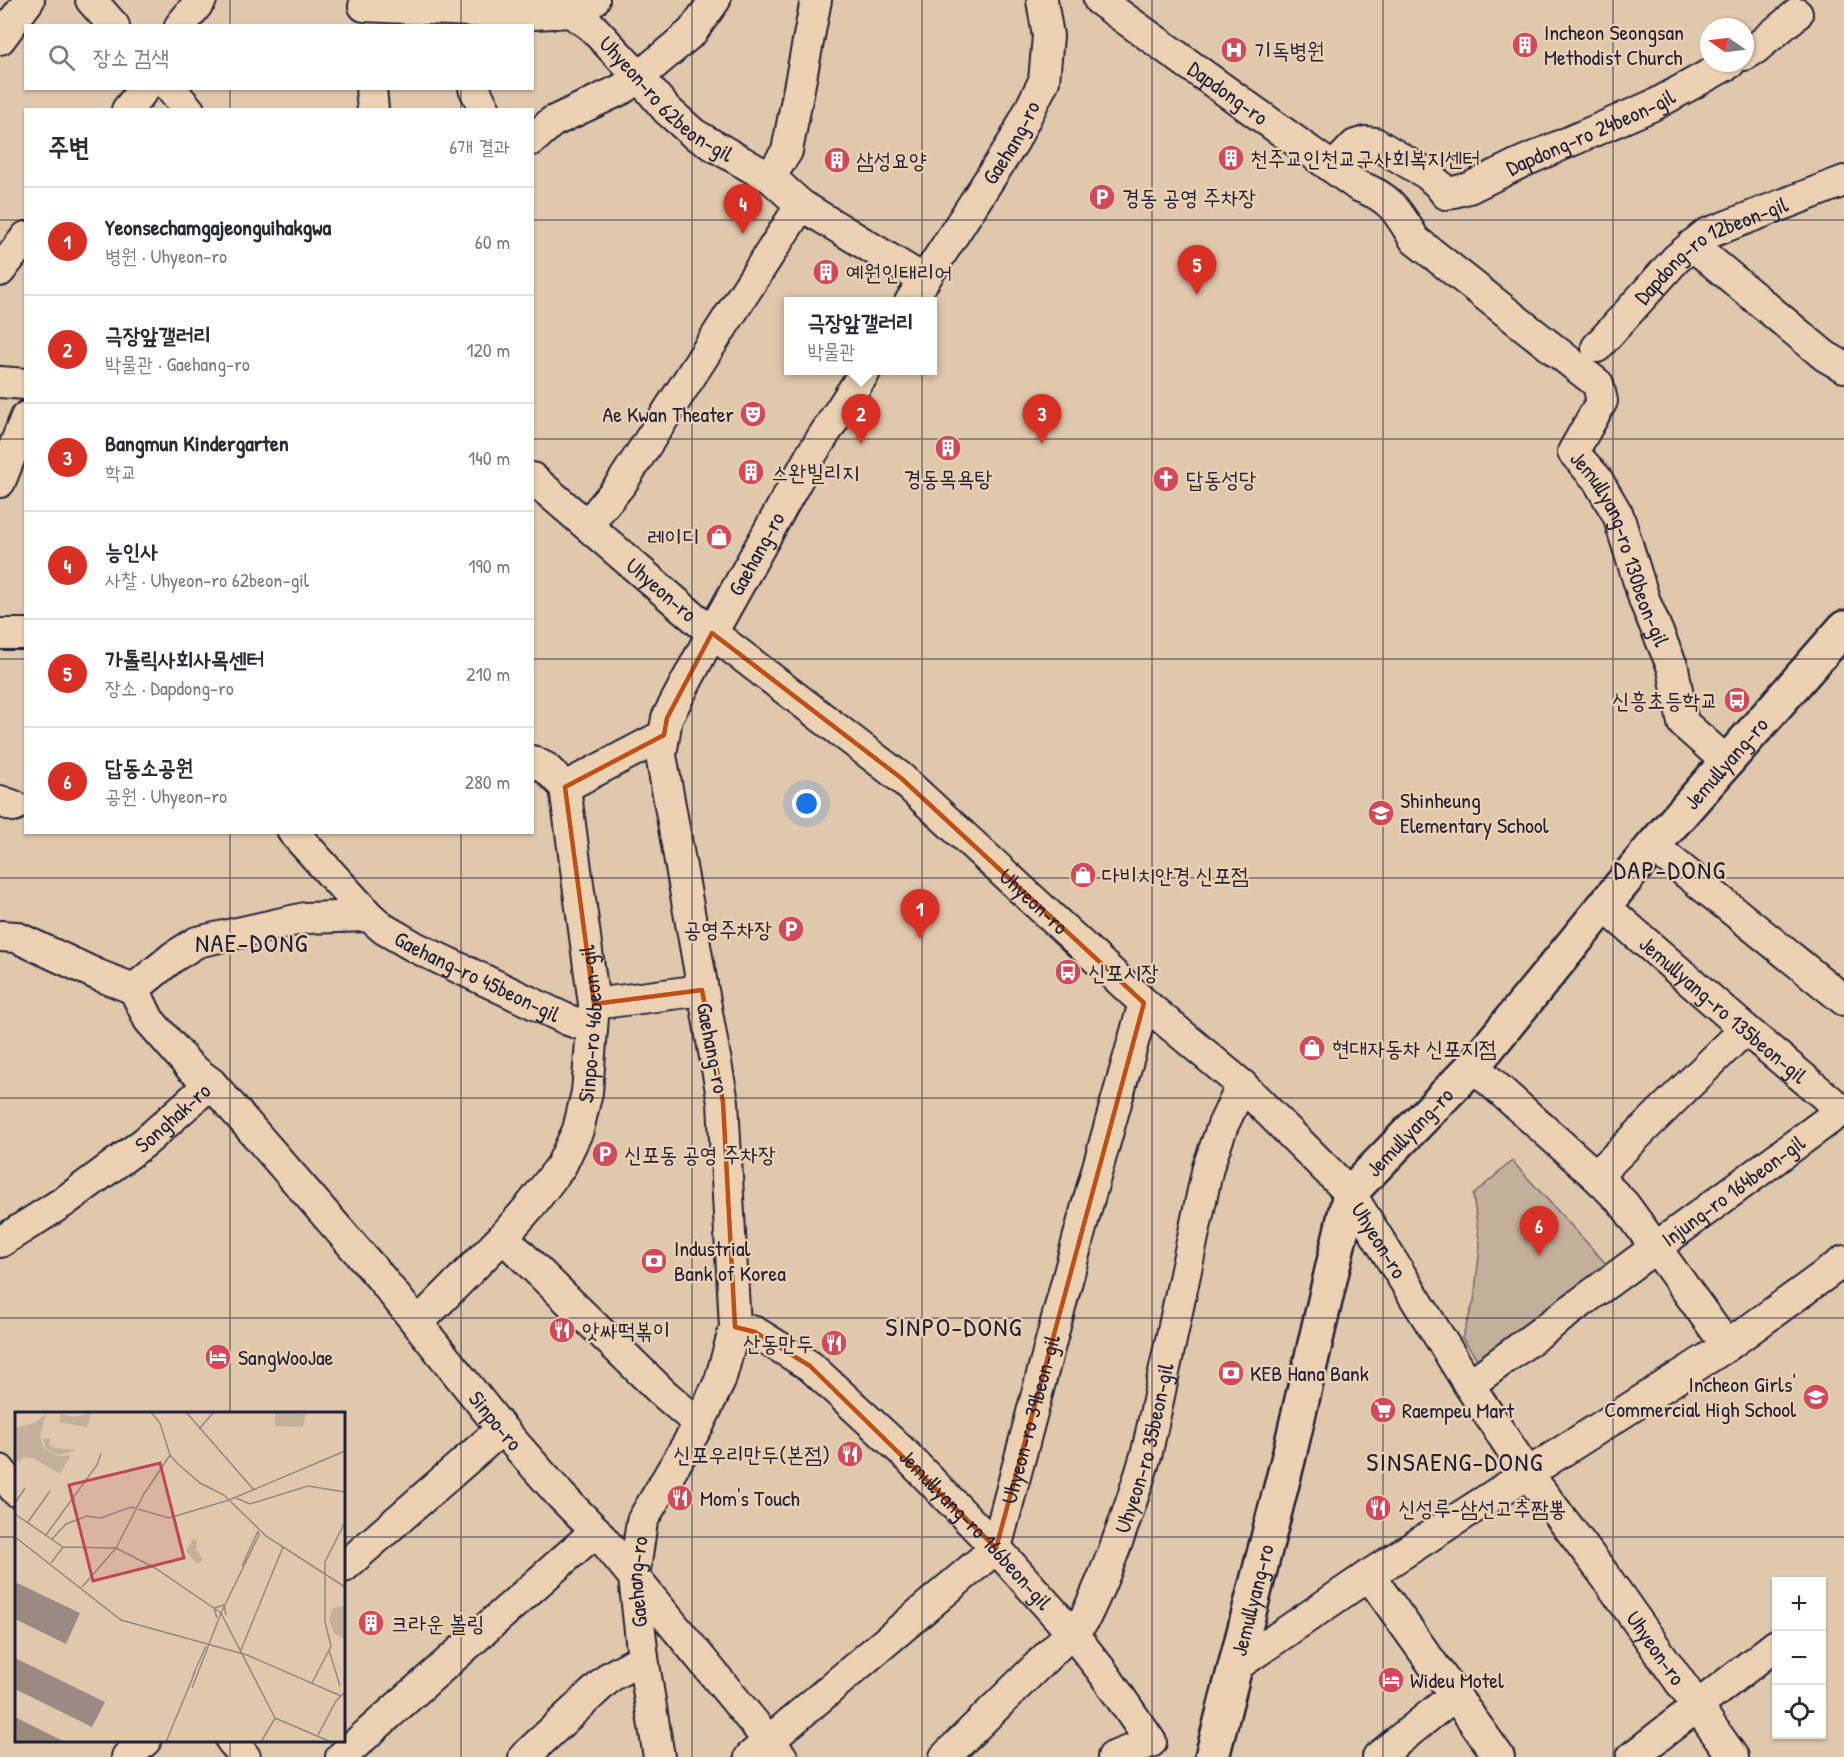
<!DOCTYPE html>
<html lang="ko">
<meta charset="utf-8">
<style>
body{margin:0;font-family:"Patrick Hand","Poor Story",sans-serif;background:#f7f7f7;color:#2b2b33}
.controls{position:absolute;right:18px;bottom:18px;display:grid;overflow:hidden;border-radius:0px;box-shadow:0 2px 4px #0004}
.controls button{width:54px;height:54px;display:grid;place-items:center;padding:0;border:0;border-bottom:2px solid #e1e1e2;background:#fff;color:#2b2b33;font:30px sans-serif}
.compass{position:absolute;left:1700px;top:18px;width:54px;height:54px;border-radius:50%;background:#fff;box-shadow:0 2px 4px #0004;rotate:284deg}
.you{position:absolute;left:807px;top:804px;width:21px;height:21px;margin:-15px;border:4px solid #fff;border-radius:50%;background:#1a73e8;box-shadow:0 0 0 9px #1a73e833}
.badge{display:grid;place-items:center;width:39px;height:39px;border-radius:50%;background:#d93025;color:#fff;font-size:20px;font-weight:700}
.pin{position:absolute;translate:-50% -50px;filter:drop-shadow(0 2px 3px #0008)}
.pin::after{content:'';position:absolute;top:32px;width:21px;height:18px;background:inherit;clip-path:polygon(0 0,100% 0,50% 100%)}
.popup{position:absolute;left:784px;top:297px;width:153px;height:78px;box-sizing:border-box;display:grid;place-content:center;border-radius:0px;background:#fff;filter:drop-shadow(0 2px 4px #0005);font-size:20px;white-space:nowrap;color:#7c7c81}
.popup b{font-size:22px;color:#2b2b33}
.popup::after{content:'';position:absolute;left:50%;top:100%;margin-left:-12px;border:12px solid transparent;border-top-color:#fff}
.list{margin:0;padding:0;list-style:none}
h2{display:flex;justify-content:space-between;align-items:center;height:78px;margin:0;padding:0 24px;font-size:26px}
h2 small{font-size:20px;font-weight:400;color:#7c7c81}
.list li{display:grid;grid-template-columns:39px 1fr auto;gap:18px;align-items:center;box-sizing:border-box;height:108px;padding:0 24px;border-top:2px solid #e1e1e2}
.list b{display:block;font-size:22px;white-space:nowrap}
.list p{margin:0;font-size:20px;white-space:nowrap;color:#7c7c81}
.list em{font-size:20px;font-style:normal;color:#7c7c81}
.icon{flex:none;width:33px;height:33px;fill:none;stroke:currentColor;stroke-width:2;stroke-linecap:round;stroke-linejoin:round}
.map{position:relative;flex:none;width:1844px;height:1757px;overflow:hidden}
.search{position:absolute;background:#fff;box-shadow:0 2px 4px #0004;left:24px;top:24px;width:510px;height:66px;display:flex;align-items:center;gap:15px;box-sizing:border-box;padding:0 21px;border-radius:0px;color:#7c7c81;font-size:22px}
.panel{position:absolute;background:#fff;box-shadow:0 2px 4px #0004;left:24px;top:108px;width:510px;height:726px;border-radius:0px}
.map>svg:first-child{display:block}
</style>
<div class="map">
<svg width="1844" height="1757" viewBox="0 0 1844 1757">
<rect width="100%" height="100%" fill="#e0c8ac"/>
<filter id="ink" filterUnits="userSpaceOnUse"><feTurbulence type="fractalNoise" baseFrequency=".0167" numOctaves="2"/><feDisplacementMap in="SourceGraphic" scale="12" xChannelSelector="R" yChannelSelector="G"/><feConvolveMatrix kernelMatrix="1 2 1 2 8 2 1 2 1" color-interpolation-filters="sRGB"/></filter>
<g filter="url(#ink)">
<path fill="#c4af9b" stroke="#73686b" stroke-width="1.5" d="M1512,1161L1608,1266L1480,1363L1462,1338L1474,1301L1480,1246L1473,1195Z"/>
<g fill="none" stroke-linecap="round" stroke-linejoin="round">
<defs>
<g id="minor">
<path d="M91,0L114,26"/>
<path id="s1" d="M1099,0L1358,186C1391,197 1398,212 1415,240L1598,384L1602,401L1573,452L1597,479L1618,515L1645,602L1673,668L1683,723L1727,762"/>
<path d="M364,6L534,14L571,12L594,0"/>
<path id="s2" d="M571,12L591,26L639,77L667,110L694,134L763,174L770,177L801,205L621,484L587,525"/>
<path d="M180,26L201,0"/>
<path d="M0,39L29,0"/>
<path d="M1745,55L1755,49L1797,14"/>
<path d="M170,88L189,110"/>
<path d="M371,88L373,110"/>
<path d="M474,88L485,110"/>
<path d="M127,110L145,88"/>
<path d="M532,140L552,122L622,89L639,77L692,32L715,0"/>
<path id="s3" d="M1333,168L1355,145L1365,142L1375,143L1427,174L1438,184L1446,194L1469,188L1518,164L1656,104L1730,63"/>
<path d="M770,177L787,151L816,0"/>
<path d="M801,205L924,280"/>
<path d="M1692,245L1825,356L1844,367"/>
<path d="M0,271L26,237"/>
<path id="s4" d="M910,302L1014,141L1044,81L1048,36L1042,0"/>
<path id="s5" d="M1597,347L1676,259L1706,234L1844,181"/>
<path d="M0,382L26,384"/>
<path id="s6" d="M532,478L712,633L901,778L1144,1003L1242,1085L1350,1193L1469,1385L1528,1474L1603,1573L1733,1757"/>
<path d="M0,482L26,417"/>
<path d="M0,634H26"/>
<path d="M532,761L546,768L565,787"/>
<path d="M565,787L664,735"/>
<path d="M0,801L14,806"/>
<path id="s7" d="M293,832L369,916L384,929L415,947L568,1020L592,1028"/>
<path d="M1653,846L1844,1000"/>
<path id="s8" d="M1604,906L1745,1029L1844,1112"/>
<path id="s9" d="M0,936L16,937L98,975L134,989L149,1020L190,1067L211,1083L380,1277L502,1429L561,1496L596,1531L782,1757"/>
<path d="M134,989L173,957L197,942L305,918L369,916"/>
<path d="M594,1004L702,990"/>
<path d="M1473,1066L1596,1176L1624,1204L1727,1346"/>
<path d="M1596,1176L1745,1029"/>
<path d="M503,1237L662,1392L699,1424"/>
<path id="s10" d="M0,1242L65,1201L145,1142L211,1083"/>
<path id="s11" d="M418,1323L503,1237L531,1205L561,1166L578,1130L587,1092L594,1004L565,787"/>
<path id="s12" d="M735,1327L755,1332L810,1366L904,1453L996,1548L1072,1633L1102,1671L1151,1742L1113,1757"/>
<path id="s13" d="M1469,1385L1842,1110"/>
<path d="M0,1470L16,1491"/>
<path d="M344,1567L502,1429"/>
<path d="M1369,1575L1499,1757"/>
<path d="M1236,1666L1369,1575L1727,1346L1844,1261"/>
<path d="M231,1740L245,1757"/>
<path d="M127,1757L146,1740"/>
<path d="M341,1757L596,1531"/>
<path d="M524,1757L611,1676L643,1658"/>
<path id="s14" d="M659,1757L643,1658L634,1577L642,1521L699,1424L720,1381L735,1327L723,1102L661,755L667,718L712,633L811,455L866,370"/>
<path id="s15" d="M750,1757L996,1548L1085,1213L1144,1003"/>
<path id="s16" d="M945,1757L1084,1620C1110,1567 1130,1509 1147,1452L1208,1167L1223,1125L1242,1085"/>
<path d="M1378,1757L1455,1695"/>
<path d="M1632,1757L1776,1645"/>
</g>
<g id="major">
<path id="s17" d="M1212,1757L1288,1460L1350,1193L1473,1066L1653,846L1844,628"/>
</g>
</defs>
<use href="#minor" stroke="#22223b" stroke-width="34"/>
<use href="#major" stroke="#22223b" stroke-width="38"/>
<use href="#minor" stroke="#ecd2b3" stroke-width="30"/>
<use href="#major" stroke="#ecd2b3" stroke-width="33"/>
</g>
</g>
<path fill="none" stroke="#c04e15" stroke-width="4.5" stroke-linejoin="round" d="M712,633L901,778L1144,1003L996,1548L810,1366L755,1332L735,1327L723,1102L702,990L594,1004L565,787L664,735L667,718Z"/>
<path fill="none" stroke="#22223b" stroke-width="1.5" stroke-opacity="0.55" d="M230,0V26M461,0V26M692,0V1757M922,0V1757M1152,0V1757M1383,0V1757M1613,0V1757M230,88V110M461,88V110M0,220H26M532,220H1844M0,439H26M532,439H1844M0,659H26M532,659H1844M230,832V1414M461,832V1757M0,878H1844M0,1098H1844M0,1318H1844M0,1537H16M344,1537H1844M230,1740V1757"/>
<defs>
<symbol id="building-disc" viewBox="-11 -11 22 22"><circle r="9.5" fill="#d1495b" stroke="#ecd2b3"/><path d="M-4-6H4V6H1V3H-1V6H-4ZM-2.5-4.3h1.7v1.8h-1.7ZM.8-4.3h1.7v1.8H.8ZM-2.5-1h1.7V.8h-1.7ZM.8-1h1.7V.8H.8Z" fill="#fff"/></symbol>
<symbol id="hospital-disc" viewBox="-11 -11 22 22"><circle r="9.5" fill="#d1495b" stroke="#ecd2b3"/><path d="M-5-5h3v3.5h4V-5h3V5h-3V1.5h-4V5h-3Z" fill="#fff"/></symbol>
<symbol id="parking-disc" viewBox="-11 -11 22 22"><circle r="9.5" fill="#d1495b" stroke="#ecd2b3"/><path d="M-3.5-5.5H1a3.5 3.5 0 0 1 0 7H-1V5.5H-3.5ZM-1-3.4V-.6H.8a1.4 1.4 0 0 0 0-2.8Z" fill="#fff"/></symbol>
<symbol id="theatre-disc" viewBox="-11 -11 22 22"><circle r="9.5" fill="#d1495b" stroke="#ecd2b3"/><path d="M-5-5.5Q0-4 5-5.5V0Q5 5 0 6Q-5 5-5 0ZM-3.3-2.5H-1v1.5H-3.3ZM1-2.5H3.3v1.5H1ZM-2.8 1Q0 5.5 2.8 1Z" fill="#fff"/></symbol>
<symbol id="church-disc" viewBox="-11 -11 22 22"><circle r="9.5" fill="#d1495b" stroke="#ecd2b3"/><path d="M-1.2-6h2.4v3.5h3.3v2.4h-3.3V6h-2.4V-.1h-3.3v-2.4h3.3Z" fill="#fff"/></symbol>
<symbol id="shop-disc" viewBox="-11 -11 22 22"><circle r="9.5" fill="#d1495b" stroke="#ecd2b3"/><path d="M-5-2.5h2.3a2.7 3.5 0 0 1 5.4 0H5L5.5 6h-11ZM-1.5-2.5h3a1.5 2.3 0 0 0-3 0Z" fill="#fff"/></symbol>
<symbol id="bus-disc" viewBox="-11 -11 22 22"><circle r="9.5" fill="#d1495b" stroke="#ecd2b3"/><path d="M-5-6H5V4H4V6H2V4H-2V6H-4V4H-5ZM-3.5-4V0h7V-4ZM-3.5 1.2v1.5H-2V1.2ZM2 1.2v1.5H3.5V1.2Z" fill="#fff"/></symbol>
<symbol id="school-disc" viewBox="-11 -11 22 22"><circle r="9.5" fill="#d1495b" stroke="#ecd2b3"/><path d="M0-5L7-2L0 1L-7-2ZM-4 1L0 2.5L4 1V4Q0 6-4 4Z" fill="#fff"/></symbol>
<symbol id="bank-disc" viewBox="-11 -11 22 22"><circle r="9.5" fill="#d1495b" stroke="#ecd2b3"/><path d="M-6-4H6V4H-6ZM0-2.3a2.3 2.3 0 1 0 0 4.6a2.3 2.3 0 1 0 0-4.6Z" fill="#fff"/></symbol>
<symbol id="restaurant-disc" viewBox="-11 -11 22 22"><circle r="9.5" fill="#d1495b" stroke="#ecd2b3"/><path d="M-5-6h1v4h1v-4h1v4h1v-4h1v5L-1.5 .5V6h-2V.5L-5-1ZM5-6V6H3V1.5H1.5Q1.5-4 5-6Z" fill="#fff"/></symbol>
<symbol id="hotel-disc" viewBox="-11 -11 22 22"><circle r="9.5" fill="#d1495b" stroke="#ecd2b3"/><path d="M-6-4.5h1.5V1H6V5H4.5V3h-9V5H-6ZM-4 0a1.8 1.8 0 1 1 3.6 0ZM.5 0V-2.5h3Q6-2.5 6 0Z" fill="#fff"/></symbol>
<symbol id="supermarket-disc" viewBox="-11 -11 22 22"><circle r="9.5" fill="#d1495b" stroke="#ecd2b3"/><path d="M-6-5.5h2.5l.6 2H6L4.5 2H-2.5L-4.4-4H-6ZM-1.5 3.2a1.3 1.3 0 1 0 .1 0ZM3 3.2a1.3 1.3 0 1 0 .1 0Z" fill="#fff"/></symbol>
</defs>
<g fill-rule="evenodd">
<use href="#building-disc" x="1510" y="30" width="30" height="30"/>
<use href="#hospital-disc" x="1219" y="35" width="30" height="30"/>
<use href="#building-disc" x="1216" y="143" width="30" height="30"/>
<use href="#building-disc" x="822" y="145" width="30" height="30"/>
<use href="#parking-disc" x="1087" y="182" width="30" height="30"/>
<use href="#building-disc" x="811" y="257" width="30" height="30"/>
<use href="#theatre-disc" x="738" y="399" width="30" height="30"/>
<use href="#building-disc" x="933" y="433" width="30" height="30"/>
<use href="#building-disc" x="736" y="457" width="30" height="30"/>
<use href="#church-disc" x="1151" y="464" width="30" height="30"/>
<use href="#shop-disc" x="704" y="522" width="30" height="30"/>
<use href="#bus-disc" x="1722" y="685" width="30" height="30"/>
<use href="#school-disc" x="1366" y="798" width="30" height="30"/>
<use href="#shop-disc" x="1068" y="860" width="30" height="30"/>
<use href="#parking-disc" x="776" y="914" width="30" height="30"/>
<use href="#bus-disc" x="1053" y="957" width="30" height="30"/>
<use href="#shop-disc" x="1297" y="1033" width="30" height="30"/>
<use href="#parking-disc" x="590" y="1139" width="30" height="30"/>
<use href="#bank-disc" x="639" y="1246" width="30" height="30"/>
<use href="#restaurant-disc" x="547" y="1315" width="30" height="30"/>
<use href="#restaurant-disc" x="819" y="1328" width="30" height="30"/>
<use href="#hotel-disc" x="203" y="1342" width="30" height="30"/>
<use href="#bank-disc" x="1216" y="1358" width="30" height="30"/>
<use href="#school-disc" x="1801" y="1382" width="30" height="30"/>
<use href="#supermarket-disc" x="1368" y="1395" width="30" height="30"/>
<use href="#restaurant-disc" x="835" y="1439" width="30" height="30"/>
<use href="#restaurant-disc" x="665" y="1483" width="30" height="30"/>
<use href="#restaurant-disc" x="1363" y="1493" width="30" height="30"/>
<use href="#building-disc" x="356" y="1608" width="30" height="30"/>
<use href="#hotel-disc" x="1376" y="1665" width="30" height="30"/>
</g>
<g text-anchor="middle" dominant-baseline="central" stroke-width="4.5" stroke-linejoin="round" paint-order="stroke">
<g font-size="22" fill="#22223b" stroke="#ecd2b3" text-anchor="start">
<text x="1544" y="32">Incheon Seongsan<tspan x="1544" dy="25">Methodist Church</tspan></text>
<text x="1254" y="50">기독병원</text>
<text x="1250" y="158">천주교인천교구사회복지센터</text>
<text x="856" y="160">삼성요양</text>
<text x="1122" y="197">경동 공영 주차장</text>
<text x="846" y="272">예원인태리어</text>
<text x="734" y="414" text-anchor="end">Ae Kwan Theater</text>
<text x="771" y="472">스완빌리지</text>
<text x="948" y="478" text-anchor="middle">경동목욕탕</text>
<text x="1186" y="479">답동성당</text>
<text x="700" y="537" text-anchor="end">레이디</text>
<text x="1718" y="700" text-anchor="end">신흥초등학교</text>
<text x="1400" y="800">Shinheung<tspan x="1400" dy="25">Elementary School</tspan></text>
<text x="1102" y="875">다비치안경 신포점</text>
<text x="772" y="929" text-anchor="end">공영주차장</text>
<text x="1088" y="972">신포시장</text>
<text x="1332" y="1048">현대자동차 신포지점</text>
<text x="624" y="1154">신포동 공영 주차장</text>
<text x="674" y="1248">Industrial<tspan x="674" dy="25">Bank of Korea</tspan></text>
<text x="582" y="1330">앗싸떡볶이</text>
<text x="814" y="1343" text-anchor="end">산동만두</text>
<text x="238" y="1357">SangWooJae</text>
<text x="1250" y="1373">KEB Hana Bank</text>
<text x="1796" y="1384" text-anchor="end">Incheon Girls'<tspan x="1796" dy="25">Commercial High School</tspan></text>
<text x="1402" y="1410">Raempeu Mart</text>
<text x="830" y="1454" text-anchor="end">신포우리만두(본점)</text>
<text x="700" y="1498">Mom's Touch</text>
<text x="1398" y="1508">신성루-삼선고추짬뽕</text>
<text x="391" y="1623">크라운 볼링</text>
<text x="1410" y="1680">Wideu Motel</text>
</g>
<g font-size="22" fill="#22223b" stroke="#ecd2b3">
<text stroke="none"><textPath href="#s1" startOffset="159">Dapdong-ro</textPath></text>
<text stroke="none"><textPath href="#s2" startOffset="130">Uhyeon-ro 62beon-gil</textPath></text>
<text stroke="none"><textPath href="#s3" startOffset="298">Dapdong-ro 24beon-gil</textPath></text>
<text stroke="none"><textPath href="#s4" startOffset="189">Gaehang-ro</textPath></text>
<text stroke="none"><textPath href="#s5" startOffset="153">Dapdong-ro 12beon-gil</textPath></text>
<text stroke="none"><textPath href="#s1" startOffset="818">Jemullyang-ro 130beon-gil</textPath></text>
<text stroke="none"><textPath href="#s14" startOffset="1257">Gaehang-ro</textPath></text>
<text stroke="none"><textPath href="#s6" startOffset="171">Uhyeon-ro</textPath></text>
<text stroke="none"><textPath href="#s17" startOffset="1152">Jemullyang-ro</textPath></text>
<text stroke="none"><textPath href="#s6" startOffset="657">Uhyeon-ro</textPath></text>
<text stroke="none"><textPath href="#s7" startOffset="238">Gaehang-ro 45beon-gil</textPath></text>
<text stroke="none"><textPath href="#s8" startOffset="158">Jemullyang-ro 135beon-gil</textPath></text>
<text stroke="none"><textPath href="#s11" startOffset="360">Sinpo-ro 46beon-gil</textPath></text>
<text transform="translate(713 1048) rotate(79)">Gaehang-ro</text>
<text stroke="none"><textPath href="#s10" startOffset="213">Songhak-ro</textPath></text>
<text stroke="none"><textPath href="#s17" startOffset="666">Jemullyang-ro</textPath></text>
<text stroke="none"><textPath href="#s13" startOffset="328">Injung-ro 164beon-gil</textPath></text>
<text stroke="none"><textPath href="#s6" startOffset="1143">Uhyeon-ro</textPath></text>
<text stroke="none"><textPath href="#s9" startOffset="710">Sinpo-ro</textPath></text>
<text stroke="none"><textPath href="#s15" startOffset="456">Uhyeon-ro 39beon-gil</textPath></text>
<text stroke="none"><textPath href="#s16" startOffset="378">Uhyeon-ro 35beon-gil</textPath></text>
<text stroke="none"><textPath href="#s12" startOffset="318">Jemullyang-ro 166beon-gil</textPath></text>
<text stroke="none"><textPath href="#s14" startOffset="177">Gaehang-ro</textPath></text>
<text stroke="none"><textPath href="#s17" startOffset="162">Jemullyang-ro</textPath></text>
<text stroke="none"><textPath href="#s6" startOffset="1636">Uhyeon-ro</textPath></text>
</g>
<g font-size="26" letter-spacing="1.5" fill="#22223b" stroke="#ecd2b3">
<text x="1670" y="869">DAP-DONG</text>
<text x="252" y="942">NAE-DONG</text>
<text x="954" y="1326">SINPO-DONG</text>
<text x="1455" y="1461">SINSAENG-DONG</text>
</g>
</g>
<g transform="translate(15 1412)">
<rect width="330" height="330" fill="#e0c8ac"/>
<path d="M39,0L59,5L76,1L72,15L44,10L46,2ZM260,0L291,2L288,15L260,14ZM31,2L25,24L29,37L44,44L56,43L45,62L18,46L8,45L5,50L0,49V16L19,11ZM35,26L34,33L40,36L62,38L45,43L31,37L28,27ZM178,127L182,128L181,137L188,148L182,152L171,139ZM330,194V227H329L319,221L314,207L318,196Z" fill="#c4af9b"/>
<path d="M0,170L65,201L51,232L0,207ZM0,246L90,290L77,315L0,277ZM0,305L50,330H0Z" fill="#9a8a82"/>
<path fill="none" stroke="#94867f" stroke-width="1.5" d="M136,0L145,11L155,43L163,52L185,71L209,83L251,124L330,175M171,0L239,78M184,17L199,0M221,86L235,92L293,74L330,80M214,88L330,39M0,91L10,76M0,102L48,135L101,136L140,156L206,201L260,306M13,110L35,79M31,123L82,53L86,42M0,125L106,208L232,243L326,284M37,127L51,112L72,104L86,106L116,95L154,106L214,88M36,151L48,135M227,154L243,119M67,175L101,136L129,82L155,43M202,206L199,196L209,193L211,203M316,234L310,210V150L330,110M226,238L268,135M314,238L325,274M178,263L191,234M297,271L316,234M177,276L206,201L244,123L243,119M260,306L316,330M303,323L321,289L330,280M151,330L180,260M246,330L260,306"/>
<path fill="#c04558" fill-opacity="0.15" stroke="#c04558" stroke-width="3" d="M145,51L169,146L78,169L54,73Z"/>
<rect width="330" height="330" fill="none" stroke="#22223b" stroke-width="3"/>
</g>
</svg>
<div class="controls">
<button>+</button>
<button>−</button>
<button><svg class="icon" aria-label="locate" viewBox="0 0 24 24"><circle cx="12" cy="12" r="6"/><path d="M12 2v4M12 18v4M2 12h4M18 12h4"/></svg></button>
</div>
<svg class="compass" viewBox="-18 -18 36 36"><path d="M0-13l5 13h-10z" fill="#e53935"/><path d="M0 13l5-13h-10z" fill="#7c7c81"/></svg>
<div class="you"></div>
<div class="pin badge" style="left:920px;top:939px">1</div>
<div class="pin badge" style="left:861px;top:444px">2</div>
<div class="popup"><b>극장앞갤러리</b>박물관</div>
<div class="pin badge" style="left:1042px;top:444px">3</div>
<div class="pin badge" style="left:743px;top:234px">4</div>
<div class="pin badge" style="left:1197px;top:295px">5</div>
<div class="pin badge" style="left:1539px;top:1256px">6</div>
<div class="search"><svg class="icon" aria-label="search" viewBox="0 0 24 24"><circle cx="10" cy="10" r="6"/><path d="M15 15l6 6"/></svg>장소 검색</div>
<section class="panel">
<h2>주변<small>6개 결과</small></h2>
<ul class="list">
<li><span class="badge">1</span><div><b>Yeonsechamgajeonguihakgwa</b><p>병원 · Uhyeon-ro</p></div><em>60 m</em></li>
<li><span class="badge">2</span><div><b>극장앞갤러리</b><p>박물관 · Gaehang-ro</p></div><em>120 m</em></li>
<li><span class="badge">3</span><div><b>Bangmun Kindergarten</b><p>학교</p></div><em>140 m</em></li>
<li><span class="badge">4</span><div><b>능인사</b><p>사찰 · Uhyeon-ro 62beon-gil</p></div><em>190 m</em></li>
<li><span class="badge">5</span><div><b>가톨릭사회사목센터</b><p>장소 · Dapdong-ro</p></div><em>210 m</em></li>
<li><span class="badge">6</span><div><b>답동소공원</b><p>공원 · Uhyeon-ro</p></div><em>280 m</em></li>
</ul>
</section>
</div>
